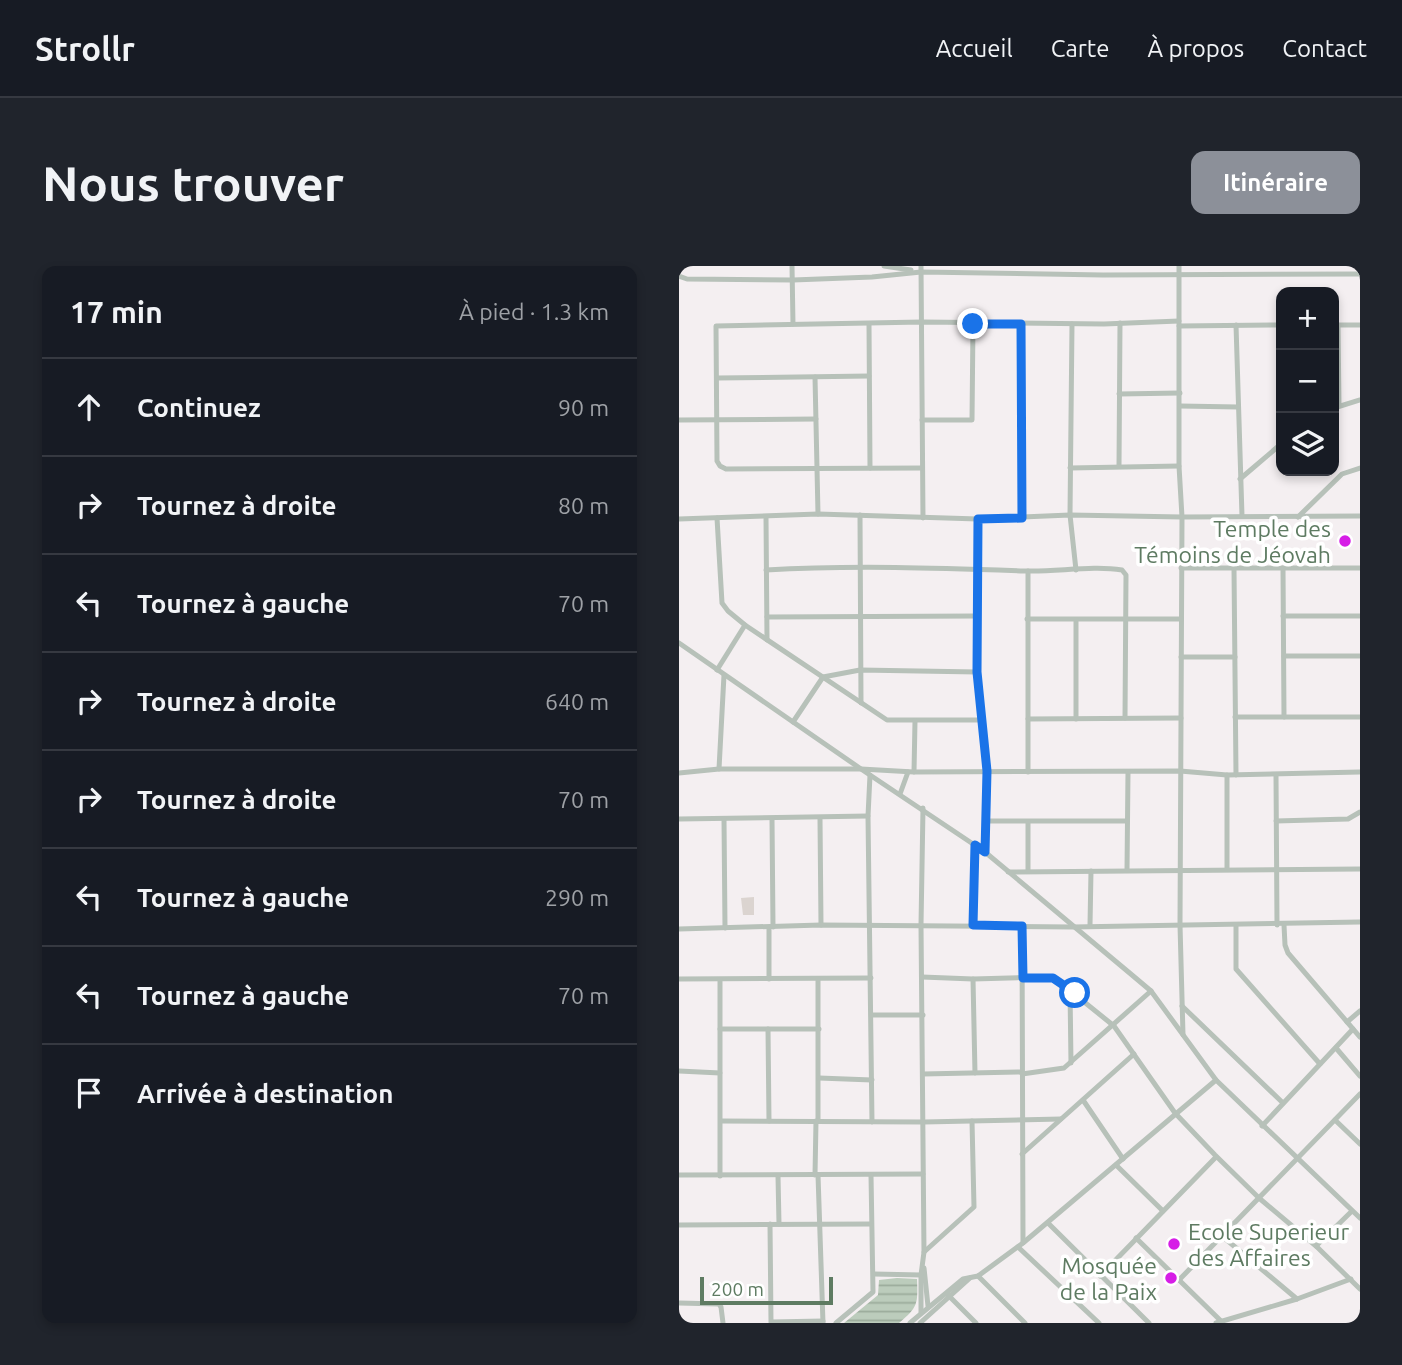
<!DOCTYPE html>
<html lang="fr">
<meta charset="utf-8">
<style>
body{margin:0;font-family:Ubuntu,sans-serif;background:#20242c;color:#f1f3f6}
.controls{position:absolute;right:21px;top:21px;display:grid;overflow:hidden;border-radius:14px;box-shadow:0 4px 10px #0003}
.controls button{width:63px;height:63px;display:grid;place-items:center;padding:0;border:0;border-bottom:2px solid #363941;background:#171b24;color:#f1f3f6;font:35px sans-serif}
.scale{position:absolute;left:21px;bottom:18px;width:133px;box-sizing:border-box;padding-left:7px;border:4px solid #5e7b62;border-top:0;font-size:19px;line-height:24px;white-space:nowrap;color:#5e7b62;-webkit-text-stroke:5px #fff;paint-order:stroke}
.stop{position:absolute;width:21px;height:21px;margin:-16px;border:5px solid #1a73e8;border-radius:50%;background:#fff}
.stop.end{background:#1a73e8;border-color:#fff;box-shadow:0 2px 7px #0008}
.list{margin:0;padding:0;list-style:none}
h2{display:flex;justify-content:space-between;align-items:center;height:91px;margin:0;padding:0 28px;font-size:30px}
h2 small{font-size:23px;font-weight:400;color:#9ea1a6}
.list li{display:grid;grid-template-columns:46px 1fr auto;gap:21px;align-items:center;box-sizing:border-box;height:98px;padding:0 28px;border-top:2px solid #363941}
.list b{display:block;font-size:26px;white-space:nowrap}
.list em{font-size:23px;font-style:normal;color:#9ea1a6}
.icon{flex:none;width:38px;height:38px;fill:none;stroke:currentColor;stroke-width:2;stroke-linecap:round;stroke-linejoin:round}
.map{position:relative;flex:none;width:681px;height:1057px;overflow:hidden;border-radius:14px}
header{display:flex;align-items:center;gap:42px;box-sizing:border-box;height:98px;padding:0 35px;background:#171b24;border-bottom:2px solid #363941}
header strong{font-size:33px}
nav{display:flex;gap:38px;margin-inline-start:auto;font-size:24px}
.intro{display:flex;align-items:center;justify-content:space-between;box-sizing:border-box;height:168px;padding:0 42px}
h1{margin:0;font-size:49px}
.button{padding:18px 32px;border-radius:14px;background:#8c9099;color:#fff;font-size:24px;font-weight:700}
main{display:flex;gap:42px;padding:0 42px}
aside{flex:1;background:#171b24;border-radius:14px;box-shadow:0 4px 10px #0003}
.map>svg:first-child{display:block}
</style>
<header>
<strong>Strollr</strong>
<nav><a>Accueil</a><a>Carte</a><a>À propos</a><a>Contact</a></nav>
</header>
<div class="intro"><h1>Nous trouver</h1><a class="button">Itinéraire</a></div>
<main>
<aside>
<h2>17 min<small>À pied · 1.3 km</small></h2>
<ul class="list">
<li><svg class="icon" aria-label="ahead" viewBox="0 0 24 24"><path d="M12 20V5M6 11l6-6 6 6"/></svg><div><b>Continuez</b></div><em>90 m</em></li>
<li><svg class="icon" aria-label="right" viewBox="0 0 24 24"><path d="M7 20v-9h11M14 6l5 5-5 5"/></svg><div><b>Tournez à droite</b></div><em>80 m</em></li>
<li><svg class="icon" aria-label="left" viewBox="0 0 24 24"><path d="M17 20v-9H6M10 6l-5 5 5 5"/></svg><div><b>Tournez à gauche</b></div><em>70 m</em></li>
<li><svg class="icon" aria-label="right" viewBox="0 0 24 24"><path d="M7 20v-9h11M14 6l5 5-5 5"/></svg><div><b>Tournez à droite</b></div><em>640 m</em></li>
<li><svg class="icon" aria-label="right" viewBox="0 0 24 24"><path d="M7 20v-9h11M14 6l5 5-5 5"/></svg><div><b>Tournez à droite</b></div><em>70 m</em></li>
<li><svg class="icon" aria-label="left" viewBox="0 0 24 24"><path d="M17 20v-9H6M10 6l-5 5 5 5"/></svg><div><b>Tournez à gauche</b></div><em>290 m</em></li>
<li><svg class="icon" aria-label="left" viewBox="0 0 24 24"><path d="M17 20v-9H6M10 6l-5 5 5 5"/></svg><div><b>Tournez à gauche</b></div><em>70 m</em></li>
<li><svg class="icon" aria-label="arrive" viewBox="0 0 24 24"><path d="M6 21V4h12l-3 4 3 4H6"/></svg><div><b>Arrivée à destination</b></div></li>
</ul>
</aside>
<div class="map">
<svg width="681" height="1057" viewBox="0 0 681 1057">
<defs>
<pattern id="grass-tufts" width="24" height="20" patternUnits="userSpaceOnUse" patternTransform="scale(1.75)"><rect width="24" height="20" fill="#dbd4d0"/><path d="M3 7l-1-3M5 7V3M7 7l1-3M15 17l-1-3M17 17v-4M19 17l1-3" fill="none" stroke="#b5b1ac"/></pattern>
<pattern id="water-rules" width="6" height="5" patternUnits="userSpaceOnUse" patternTransform="scale(1.75)"><rect width="6" height="5" fill="#bcccbc"/><path d="M0 2.5h6" fill="none" stroke="#9cab9c"/></pattern>
</defs>
<rect width="100%" height="100%" fill="#f4eff1"/>
<path fill="url(#grass-tufts)" d="M75,631V649H64L62,632Z"/>
<path fill="url(#water-rules)" d="M218,1012L238,1013C239,1038 239,1041 220,1057H165L199,1029L200,1014Z"/>
<g fill="none" stroke-linecap="round" stroke-linejoin="round">
<g stroke="#b7c1b9" stroke-width="5">
<path d="M113,0L114,58"/>
<path d="M205,0L232,4"/>
<path d="M242,0L244,252"/>
<path d="M500,0V200L503,251L501,659L504,769"/>
<path d="M0,10L8,13L114,14L193,11L242,6L424,9L681,8"/>
<path d="M190,58L191,202"/>
<path d="M342,58L343,252"/>
<path d="M393,58L391,249L397,304"/>
<path d="M557,59L563,250"/>
<path d="M655,59H681"/>
<path d="M659,59L660,139"/>
<path d="M500,60L602,59"/>
<path d="M136,111L139,248"/>
<path d="M38,112L190,110"/>
<path d="M440,128L501,127"/>
<path d="M501,140L559,141"/>
<path d="M655,142L681,134"/>
<path d="M0,154L137,153"/>
<path d="M243,154H293L294,58"/>
<path d="M440,200L441,57"/>
<path d="M243,202L47,203L41,200L38,195L37,60L243,56L425,58L500,55"/>
<path d="M391,202L500,200"/>
<path d="M561,213L602,178"/>
<path d="M181,249L182,437"/>
<path d="M87,251L88,374"/>
<path d="M619,251L663,208L681,202"/>
<path d="M38,252L43,337L49,345L66,359L208,454H301"/>
<path d="M0,253L139,248L299,253L391,249L503,251L681,250"/>
<path d="M299,253L298,406L308,505L306,585"/>
<path d="M502,302H681"/>
<path d="M604,302L605,451"/>
<path d="M555,303L557,509"/>
<path d="M87,304C174,299 260,302 348,305C378,306 414,299 443,304L447,309L446,452"/>
<path d="M349,305V506"/>
<path d="M604,350H681"/>
<path d="M88,351L297,350"/>
<path d="M348,353H502"/>
<path d="M0,377L182,503L306,586L453,709L472,725L537,814L681,952"/>
<path d="M605,390H681"/>
<path d="M502,391H556"/>
<path d="M38,404L66,359"/>
<path d="M556,451H681"/>
<path d="M349,453L502,452"/>
<path d="M397,453V354"/>
<path d="M114,456L144,411L181,404L298,406"/>
<path d="M40,503L45,409"/>
<path d="M235,506L236,455"/>
<path d="M0,507L40,503H182L235,506L501,505L548,509L681,506"/>
<path d="M191,509L189,550L193,856"/>
<path d="M597,509L598,659"/>
<path d="M221,528L229,506"/>
<path d="M0,553L189,550"/>
<path d="M45,553L46,662"/>
<path d="M93,553L94,661"/>
<path d="M141,553L142,659"/>
<path d="M306,555H448"/>
<path d="M597,555L669,553L681,546"/>
<path d="M349,556V605"/>
<path d="M548,603V509"/>
<path d="M448,604L449,506"/>
<path d="M329,606L681,603"/>
<path d="M294,659L296,579"/>
<path d="M411,659L412,605"/>
<path d="M557,659V703L641,798"/>
<path d="M605,659L606,679L609,687L681,771"/>
<path d="M343,660L344,977"/>
<path d="M90,661V713"/>
<path d="M0,663L142,659L394,661L681,656"/>
<path d="M243,711L294,713L369,711L378,714L435,760L496,847L536,889L580,932L637,980L681,1023"/>
<path d="M0,713L192,712"/>
<path d="M139,713V855"/>
<path d="M294,713L296,807"/>
<path d="M391,724L392,797"/>
<path d="M503,740L604,837"/>
<path d="M193,749H244"/>
<path d="M668,756L681,745"/>
<path d="M41,763H140"/>
<path d="M89,763L90,855"/>
<path d="M657,782L681,810"/>
<path d="M0,805L41,807"/>
<path d="M244,808L343,806"/>
<path d="M343,808L385,802L472,725"/>
<path d="M140,812L193,814"/>
<path d="M404,834L444,893"/>
<path d="M656,854L681,878"/>
<path d="M42,855L245,856L382,853"/>
<path d="M583,860L674,763"/>
<path d="M343,888L455,788"/>
<path d="M437,899L484,945"/>
<path d="M0,909L244,908"/>
<path d="M136,909L137,855"/>
<path d="M139,909L144,1057"/>
<path d="M41,910V714"/>
<path d="M99,910L100,958"/>
<path d="M369,957L470,1057"/>
<path d="M91,958L92,1056L144,1055"/>
<path d="M0,959L192,958"/>
<path d="M543,970L618,1033"/>
<path d="M457,972L542,1055"/>
<path d="M637,980L673,945"/>
<path d="M339,981L420,1057"/>
<path d="M245,986L295,941L293,855"/>
<path d="M245,1002L249,1040"/>
<path d="M195,1008L242,1009"/>
<path d="M299,1010L346,1057"/>
<path d="M421,1010L537,891"/>
<path d="M500,1014L681,828"/>
<path d="M269,1029L297,1057"/>
<path d="M0,1037L40,1038L42,1041L44,1057"/>
<path d="M242,1046V1009L245,986L242,659L244,542"/>
<path d="M157,1057L194,1026L192,909"/>
<path d="M231,1057L284,1013L299,1010L344,977L537,814"/>
<path d="M241,1057L291,1012"/>
<path d="M537,1057L618,1033L672,1013"/>
</g>
</g>
<g fill="none" stroke-linecap="round" stroke-linejoin="round">
<path stroke="#1a73e8" stroke-width="9" d="M294,58H342L343,252L299,253L298,406L308,505L306,586L296,579L294,659L343,660L344,712H374L396,727"/>
</g>
<g fill="#d61de6" stroke="#fff" stroke-width="2.5">
<circle cx="666" cy="275" r="7"/>
<circle cx="495" cy="978" r="7"/>
<circle cx="492" cy="1012" r="7"/>
</g>
<g text-anchor="middle" dominant-baseline="central" stroke-width="7" stroke-linejoin="round" paint-order="stroke">
<g font-size="23" fill="#5e7b62" stroke="#fff" text-anchor="end">
<text x="652" y="262">Temple des<tspan x="652" dy="26">Témoins de Jéovah</tspan></text>
<text x="509" y="965" text-anchor="start">Ecole Superieur<tspan x="509" dy="26">des Affaires</tspan></text>
<text x="478" y="999">Mosquée<tspan x="478" dy="26">de la Paix</tspan></text>
</g>
</g>
</svg>
<div class="controls">
<button>+</button>
<button>−</button>
<button><svg class="icon" aria-label="layers" viewBox="0 0 24 24"><path d="M12 4l9 5-9 5-9-5zM3 14l9 5 9-5"/></svg></button>
</div>
<div class="scale">200 m</div>
<div class="stop" style="left:396px;top:727px"></div>
<div class="stop end" style="left:294px;top:58px"></div>
</div>
</main>
